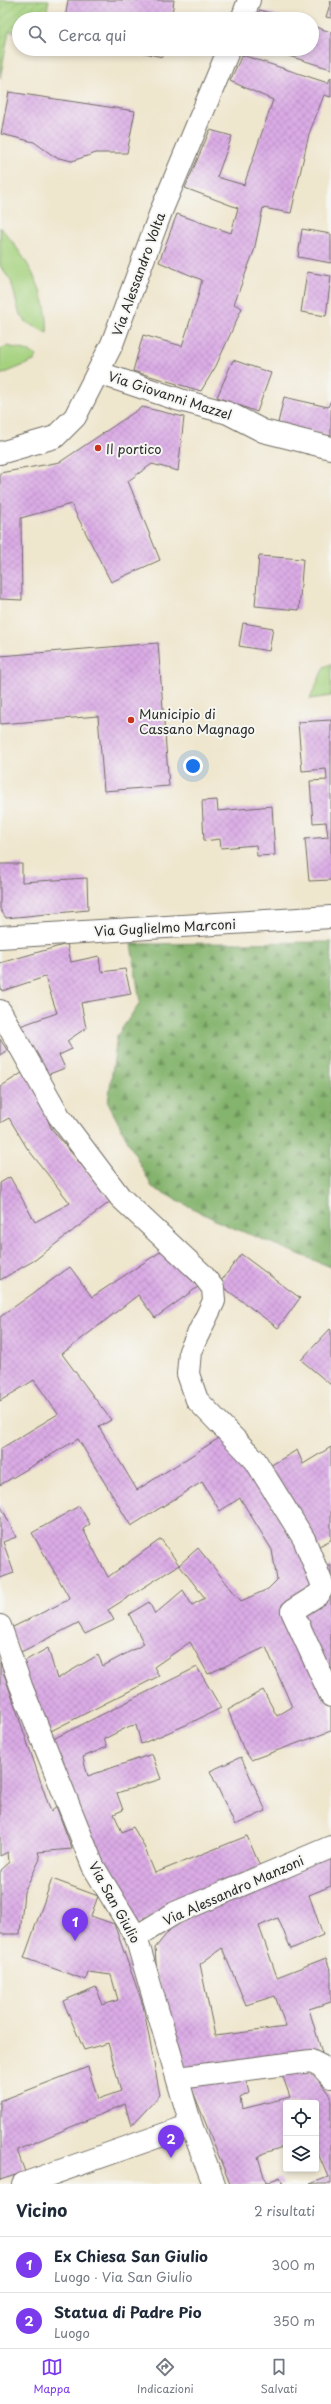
<!DOCTYPE html>
<html lang="it">
<meta charset="utf-8">
<style>
body{margin:0;font-family:"Playpen Sans",sans-serif;background:#f6f6f7;color:#1f2937}
.controls{position:absolute;right:12px;bottom:12px;display:grid;overflow:hidden;border-radius:4px;box-shadow:0 2px 6px #0003}
.controls button{width:36px;height:36px;display:grid;place-items:center;padding:0;border:0;border-bottom:1px solid #e0e1e3;background:#fff;color:#1f2937;font:20px sans-serif}
.you{position:absolute;left:193px;top:766px;width:14px;height:14px;margin:-10px;border:3px solid #fff;border-radius:50%;background:#1a73e8;box-shadow:0 0 0 6px #1a73e833}
.badge{display:grid;place-items:center;width:26px;height:26px;border-radius:50%;background:#7c3aed;color:#fff;font-size:13px;font-weight:700}
.pin{position:absolute;translate:-50% -33px;filter:drop-shadow(0 1px 2px #0008)}
.pin::after{content:'';position:absolute;top:21px;width:14px;height:12px;background:inherit;clip-path:polygon(0 0,100% 0,50% 100%)}
.list{margin:0;padding:0;list-style:none}
h2{display:flex;justify-content:space-between;align-items:center;height:52px;margin:0;padding:0 16px;font-size:17px}
h2 small{font-size:13px;font-weight:400;color:#747a83}
.list li{display:grid;grid-template-columns:26px 1fr auto;gap:12px;align-items:center;box-sizing:border-box;height:56px;padding:0 16px;border-top:1px solid #e0e1e3}
.list b{display:block;font-size:15px;white-space:nowrap}
.list p{margin:0;font-size:13px;white-space:nowrap;color:#747a83}
.list em{font-size:13px;font-style:normal;color:#747a83}
.icon{flex:none;width:22px;height:22px;fill:none;stroke:currentColor;stroke-width:2;stroke-linecap:round;stroke-linejoin:round}
.map{position:relative;flex:none;width:331px;height:2184px;overflow:hidden}
.search{position:absolute;background:#fff;box-shadow:0 2px 6px #0003;left:12px;right:12px;top:12px;height:44px;display:flex;align-items:center;gap:10px;box-sizing:border-box;padding:0 14px;border-radius:22px;color:#747a83;font-size:15px}
.sheet{height:164px;background:#fff}
nav{display:flex;justify-content:space-around;align-items:center;box-sizing:border-box;height:56px;border-top:1px solid #e0e1e3;background:#fff;font-size:11px;color:#747a83}
nav a{display:grid;justify-items:center;gap:2px}
nav .on{color:#7c3aed}
.map>svg:first-child{display:block}
</style>
<div class="map">
<svg width="331" height="2184" viewBox="0 0 331 2184">
<defs>
<pattern id="forest-firs" width="22" height="20" patternUnits="userSpaceOnUse"><rect width="22" height="20" fill="#84b46d"/><path d="M5 1l3.5 6h-7zM16 11l3.5 6h-7z" fill="#6c935a"/></pattern>
<pattern id="garden-furrows" width="10" height="10" patternUnits="userSpaceOnUse"><rect width="10" height="10" fill="#a5d27e"/><path d="M-1 1l2-2M0 10L10 0M9 11l2-2" fill="none" stroke="#8eb46d"/></pattern>
<pattern id="building-cross-hatch" width="8" height="8" patternUnits="userSpaceOnUse"><rect width="8" height="8" fill="#daabe5"/><path d="M0 0l8 8M0 8l8-8" fill="none" stroke="#bb93c5"/></pattern>
</defs>
<rect width="100%" height="100%" fill="#f6f6f2"/>
<filter id="ink" filterUnits="userSpaceOnUse"><feTurbulence type="fractalNoise" baseFrequency=".025" numOctaves="2"/><feDisplacementMap in="SourceGraphic" scale="8" xChannelSelector="R" yChannelSelector="G"/><feConvolveMatrix kernelMatrix="1 2 1 2 8 2 1 2 1" color-interpolation-filters="sRGB"/></filter>
<filter id="wash" filterUnits="userSpaceOnUse"><feTurbulence type="fractalNoise" baseFrequency=".012" numOctaves="4" result="noise"/><feDisplacementMap in="SourceGraphic" scale="16" xChannelSelector="R" yChannelSelector="G"/><feGaussianBlur stdDeviation="0.9" result="paint"/><feColorMatrix in="noise" values="0 0 0 0 0 0 0 0 0 0 0 0 0 0 0 0 0 1.4 0 .05"/><feComposite in="paint" operator="in"/></filter>
<g filter="url(#wash)">
<rect width="100%" height="100%" fill="#efe6ce"/>
<g fill="#a5d27e" stroke="#687e54">
<path d="M0,227C25,255 50,295 47,333L26,322L19,312L11,281L0,266Z"/>
<path d="M7,346L29,351L37,356L34,361L0,375V349Z"/>
<path d="M331,664V696L310,699L324,667Z"/>
</g>
<path fill="url(#forest-firs)" stroke="#58704c" d="M331,942V1267L221,1223L152,1187L108,1103L117,1036L140,1002L131,944Z"/>
<path fill="url(#garden-furrows)" stroke="#687e54" d="M0,0H49L45,19H19V33L9,31L0,78Z"/>
<g id="blocks">
<g fill="url(#building-cross-hatch)" fill-rule="evenodd">
<path d="M68,0H174L172,14L184,19H65Z"/>
<path d="M331,1V18L326,17Z"/>
<path d="M260,10L289,19H255Z"/>
<path d="M312,26L331,32V69L266,49H312Z"/>
<path d="M128,49H164L162,57Z"/>
<path d="M242,55L328,83L331,77V97L324,95L309,134L291,213L263,208L254,251L234,304L242,308L216,366L201,391L133,371L143,335L182,346L198,296L202,280L159,262L177,214L231,233L238,208L185,188L210,130L232,136L217,177L244,185L273,100L230,81Z"/>
<path d="M9,92L135,111L127,153H96L72,161L55,157L34,142L1,134Z"/>
<path d="M302,229L331,234V263L298,257Z"/>
<path d="M307,272L331,276L326,316L301,312Z"/>
<path d="M233,360L271,373L257,412L217,397Z"/>
<path d="M284,397L328,407L331,400V437L278,423Z"/>
<path d="M142,407L184,417L178,471L152,464L128,481L160,560L111,582L71,504L21,518L22,600L0,599V473L60,462Z"/>
<path d="M259,556L303,559L299,610L255,606Z"/>
<path d="M243,623L273,628L269,651L239,646Z"/>
<path d="M158,643L169,786L104,791L98,716L0,724V656Z"/>
<path d="M331,720V880L309,881L305,839L328,837L326,822L313,823L310,781L327,780L326,769L302,771L298,722Z"/>
<path d="M217,800L218,811L272,806L275,855L257,856L256,845L221,848L220,839L204,841L202,801Z"/>
<path d="M0,864H22V882L87,878L88,910L6,918L0,909Z"/>
<path d="M67,944L71,962L99,956L101,972L125,969L131,994L81,1003L86,1028L67,1041L72,1049L59,1055L65,1068L44,1076L20,1026L57,1013L45,977L2,991L0,984V963Z"/>
<path d="M0,1039L7,1050L0,1055Z"/>
<path d="M28,1069L51,1128L111,1201L35,1260L0,1280V1183L10,1177L35,1222L70,1203L27,1148L9,1118L0,1123V1087Z"/>
<path d="M163,1250L198,1287L155,1318L138,1295L62,1354L111,1420L99,1427L137,1490L224,1435L260,1484L319,1586L287,1610L331,1710V1731L251,1760L243,1748L228,1710L263,1690L277,1716L292,1707L266,1647L208,1674L190,1642L154,1667L159,1676L45,1734L21,1663L48,1648L57,1679L98,1655L103,1666L144,1644L129,1614L149,1602L155,1614L183,1590L192,1605L205,1598L179,1565L108,1610L114,1620L85,1634L78,1623L21,1652L9,1629L70,1599L32,1533L79,1506L90,1524L83,1529L108,1577L161,1539L179,1565L198,1548L241,1601L268,1589L277,1580L272,1550L240,1498L220,1511L202,1482L131,1526L78,1439L0,1485V1449L58,1414L34,1380L0,1401V1317L70,1267L92,1297Z"/>
<path d="M241,1254L300,1298L278,1328L219,1284Z"/>
<path d="M330,1329L331,1330V1385L301,1360Z"/>
<path d="M331,1447V1540L313,1549L268,1467L297,1450L303,1464Z"/>
<path d="M0,1504L16,1537L3,1542L14,1573L0,1578Z"/>
<path d="M331,1565V1586L323,1571Z"/>
<path d="M331,1590V1681L299,1613Z"/>
<path d="M0,1662L51,1812L56,1806L72,1849L38,1852L40,1859L24,1892L20,1934H0V1870L9,1862L8,1852L0,1856Z"/>
<path d="M197,1667L221,1708L186,1725L141,1744L136,1725L130,1726L104,1739L107,1747L83,1757L85,1766L88,1776L152,1754L161,1779L117,1793L123,1810L114,1814L122,1832L133,1827L143,1844L155,1873L247,1836L260,1866L136,1924L103,1868L49,1741Z"/>
<path d="M241,1757L266,1811L235,1825L210,1771Z"/>
<path d="M331,1854V1886L309,1895L323,1935L291,1949L278,1918L259,1926L277,1977L326,1958L331,1972V2002L309,2009L322,2053L264,2059L187,2072L157,1977L155,1948L172,1927L218,1901ZM222,1948L246,2005L275,1996L286,2027L215,2036L200,1964Z"/>
<path d="M52,1879L98,1896L91,1916L114,1924L143,2005L160,2095L131,2126L125,2104L17,2150L25,2172L0,2180V2101L88,2067L98,2099L121,2091L108,2043L84,2050L63,2001L96,1987L103,2005L118,2000L111,1975L88,1972L86,1980L24,1958Z"/>
<path d="M306,2070L314,2074L331,2097V2184H310L328,2177L316,2149V2103H286V2146L264,2153L258,2157L266,2183L280,2177L283,2184H230L190,2084L245,2077L249,2093L240,2098L242,2109L290,2097L281,2071Z"/>
</g>
</g>
</g>
<g filter="url(#ink)">
<use href="#blocks" fill-opacity="0" stroke="#706c64" stroke-width="1"/>
<g fill="none" stroke-linecap="round" stroke-linejoin="round">
<defs>
<g id="minor">
<path d="M242,19L249,0"/>
<path d="M99,373L180,400L228,413L263,431L331,448"/>
<path d="M0,453L55,437L75,417L112,344L162,209L229,49"/>
<path d="M0,937L331,917"/>
<path d="M0,1011L59,1116L120,1197L202,1274L213,1288L214,1301L190,1351L188,1374L197,1400L255,1460L304,1539L323,1586L319,1594L292,1611L331,1696"/>
<path d="M0,1626L21,1686L93,1866L136,1937L191,2125L214,2184"/>
<path d="M136,1937L175,1913L331,1847"/>
<path d="M178,2078L311,2061L321,2066L331,2077"/>
<path d="M23,2184L191,2125"/>
</g>
</defs>
<use href="#minor" stroke="#706c64" stroke-width="24"/>
<use href="#minor" stroke="#fff" stroke-width="22"/>
</g>
</g>
<g fill="#c8321e" stroke="#f6f6f2" stroke-width="1.5">
<circle cx="98" cy="448" r="4"/>
<circle cx="131" cy="720" r="4"/>
</g>
<g text-anchor="middle" dominant-baseline="central" stroke-width="4" stroke-linejoin="round" paint-order="stroke">
<g font-size="13" fill="#2b2b2b" stroke="#f6f6f2">
<text transform="translate(138 274) rotate(-70)">Via Alessandro Volta</text>
<text transform="translate(170 395) rotate(18)">Via Giovanni Mazzel</text>
<text transform="translate(165 927) rotate(-3)">Via Guglielmo Marconi</text>
<text transform="translate(233 1890) rotate(-24)">Via Alessandro Manzoni</text>
<text transform="translate(115 1902) rotate(61)">Via San Giulio</text>
</g>
<g font-size="13" fill="#2b2b2b" stroke="#f6f6f2" text-anchor="start">
<text x="106" y="448">Il portico</text>
<text x="139" y="713">Municipio di<tspan x="139" dy="15">Cassano Magnago</tspan></text>
</g>
</g>
</svg>
<div class="controls">
<button><svg class="icon" aria-label="locate" viewBox="0 0 24 24"><circle cx="12" cy="12" r="6"/><path d="M12 2v4M12 18v4M2 12h4M18 12h4"/></svg></button>
<button><svg class="icon" aria-label="layers" viewBox="0 0 24 24"><path d="M12 4l9 5-9 5-9-5zM3 14l9 5 9-5"/></svg></button>
</div>
<div class="you"></div>
<div class="pin badge" style="left:75px;top:1941px">1</div>
<div class="pin badge" style="left:171px;top:2158px">2</div>
<div class="search"><svg class="icon" aria-label="search" viewBox="0 0 24 24"><circle cx="10" cy="10" r="6"/><path d="M15 15l6 6"/></svg>Cerca qui</div>
</div>
<section class="sheet">
<h2>Vicino<small>2 risultati</small></h2>
<ul class="list">
<li><span class="badge">1</span><div><b>Ex Chiesa San Giulio</b><p>Luogo · Via San Giulio</p></div><em>300 m</em></li>
<li><span class="badge">2</span><div><b>Statua di Padre Pio</b><p>Luogo</p></div><em>350 m</em></li>
</ul>
</section>
<nav>
<a class="on"><svg class="icon" aria-label="map" viewBox="0 0 24 24"><path d="M3 6l6-2 6 2 6-2v14l-6 2-6-2-6 2zM9 4v14M15 6v14"/></svg>Mappa</a>
<a><svg class="icon" aria-label="directions" viewBox="0 0 24 24"><path d="M12 3l9 9-9 9-9-9zM9 14v-3h6M13 9l2 2-2 2"/></svg>Indicazioni</a>
<a><svg class="icon" aria-label="saved" viewBox="0 0 24 24"><path d="M7 4h10v16l-5-4-5 4z"/></svg>Salvati</a>
</nav>
